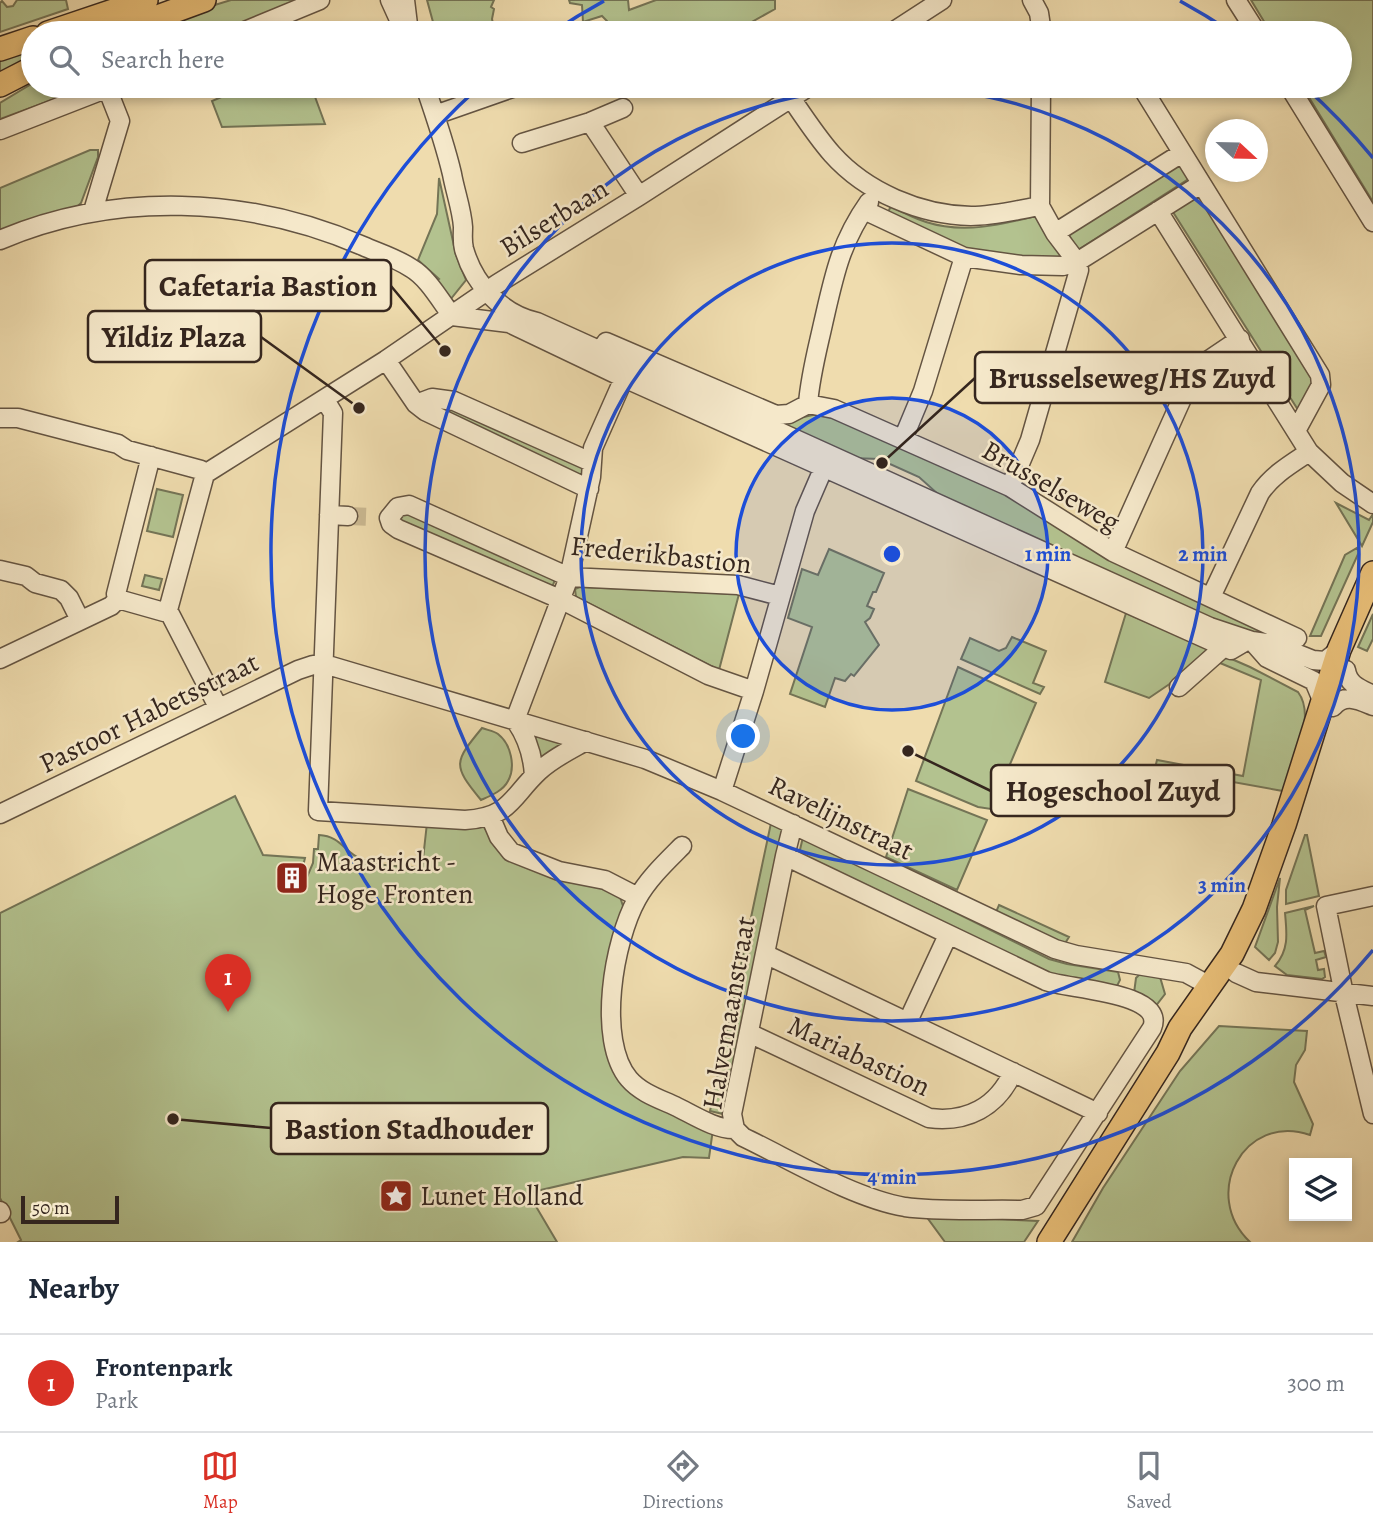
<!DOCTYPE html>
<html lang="en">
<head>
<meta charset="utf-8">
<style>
  :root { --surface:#fff; --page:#f6f6f7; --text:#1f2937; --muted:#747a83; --line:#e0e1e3; --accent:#d93025 }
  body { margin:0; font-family:Alegreya,serif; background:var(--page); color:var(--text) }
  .controls { position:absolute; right:21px; bottom:21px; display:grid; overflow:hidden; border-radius:0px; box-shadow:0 4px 10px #0003 }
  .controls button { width:63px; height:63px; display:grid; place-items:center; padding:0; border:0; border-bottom:2px solid var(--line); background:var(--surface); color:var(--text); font:35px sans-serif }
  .compass { position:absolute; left:1205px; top:119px; width:63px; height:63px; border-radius:50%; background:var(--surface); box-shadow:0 4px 10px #0003; rotate:112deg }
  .scale { position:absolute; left:21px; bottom:18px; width:98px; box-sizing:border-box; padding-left:7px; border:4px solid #35261e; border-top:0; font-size:19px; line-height:24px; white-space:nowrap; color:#35261e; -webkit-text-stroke:5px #f5e8ca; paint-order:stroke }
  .you { position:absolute; left:744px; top:737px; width:24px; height:24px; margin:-18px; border:5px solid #fff; border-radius:50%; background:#1a73e8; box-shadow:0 0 0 10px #1a73e833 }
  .badge { display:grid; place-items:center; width:46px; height:46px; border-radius:50%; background:var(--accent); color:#fff; font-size:23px; font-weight:700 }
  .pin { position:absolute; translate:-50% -58px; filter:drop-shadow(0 2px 4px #0008) }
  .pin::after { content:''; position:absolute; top:37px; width:24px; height:21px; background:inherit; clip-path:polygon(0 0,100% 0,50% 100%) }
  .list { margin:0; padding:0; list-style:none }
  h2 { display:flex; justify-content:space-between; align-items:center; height:91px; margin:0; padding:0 28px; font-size:30px }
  h2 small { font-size:23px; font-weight:400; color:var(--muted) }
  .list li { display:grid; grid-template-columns:46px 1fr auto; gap:21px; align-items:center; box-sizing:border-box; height:98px; padding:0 28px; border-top:2px solid var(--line) }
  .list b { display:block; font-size:26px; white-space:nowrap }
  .list p { margin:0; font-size:23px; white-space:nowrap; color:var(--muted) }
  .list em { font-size:23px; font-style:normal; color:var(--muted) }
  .icon { flex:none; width:38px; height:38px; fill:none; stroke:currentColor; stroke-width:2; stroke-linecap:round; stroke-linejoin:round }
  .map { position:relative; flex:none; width:1373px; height:1242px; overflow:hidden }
  .search { position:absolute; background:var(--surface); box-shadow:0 4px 10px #0003; left:21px; right:21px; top:21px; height:77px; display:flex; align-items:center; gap:18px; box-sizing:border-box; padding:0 24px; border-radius:38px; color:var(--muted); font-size:26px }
  .sheet { height:189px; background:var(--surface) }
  nav { display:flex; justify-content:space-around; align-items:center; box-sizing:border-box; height:98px; border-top:2px solid var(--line); background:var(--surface); font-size:19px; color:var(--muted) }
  nav a { display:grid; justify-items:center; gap:4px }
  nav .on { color:var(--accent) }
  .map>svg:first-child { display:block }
  .green { fill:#b3c28f; stroke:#747456; stroke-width:2 }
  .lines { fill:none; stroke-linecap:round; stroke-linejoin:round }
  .minor-tunnel { stroke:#cab891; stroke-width:18; stroke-dasharray:18 9; stroke-linecap:butt }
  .minor-casing { stroke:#645442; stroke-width:21 }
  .major-casing { stroke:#35261e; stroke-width:26 }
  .minor { stroke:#f5e8ca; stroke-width:18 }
  .major { stroke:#e8be77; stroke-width:23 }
  .ring { fill:none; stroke:#1d4ed8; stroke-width:3.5 }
  .labels { text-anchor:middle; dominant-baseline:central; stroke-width:5; stroke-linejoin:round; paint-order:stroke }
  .street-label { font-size:28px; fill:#35261e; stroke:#f5e8ca }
  .poi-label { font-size:28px; fill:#35261e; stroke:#f5e8ca; text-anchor:start }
  .centre { fill:#1d4ed8; stroke:#f5e8ca; stroke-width:3.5 }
  .ring-label { font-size:21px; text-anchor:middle; font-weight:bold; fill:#1d4ed8; stroke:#f5e8ca; stroke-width:5; stroke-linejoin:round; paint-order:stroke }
  .leader { fill:none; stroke:#35261e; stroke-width:2.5 }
  .callout-dot { fill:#35261e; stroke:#f5e8ca; stroke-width:2.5 }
  .callout { fill:#f5e8ca; stroke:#35261e; stroke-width:2.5 }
  .callout-label { font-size:30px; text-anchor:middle; font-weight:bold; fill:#35261e }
</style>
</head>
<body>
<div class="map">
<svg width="1373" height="1242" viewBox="0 0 1373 1242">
  <rect width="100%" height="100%" fill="#efdcae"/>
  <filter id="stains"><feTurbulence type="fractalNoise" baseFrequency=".00286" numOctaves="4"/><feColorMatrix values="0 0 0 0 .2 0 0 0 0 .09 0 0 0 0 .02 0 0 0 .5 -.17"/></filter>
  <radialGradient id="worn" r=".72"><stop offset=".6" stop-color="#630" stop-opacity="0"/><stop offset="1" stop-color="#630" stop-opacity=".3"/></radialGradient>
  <path class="green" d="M17 0H66L68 9 0 32V3L2 1 7 7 13 6Z
    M231 0H304L218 33H185L179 16Z
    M427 0H494L491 7 494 9 492 19 494 28 489 33H436Z
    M569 0H628L629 10 656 0H775V9L732 33H610L607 21 602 16 583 22 582 5 570 3Z
    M1251 0H1373V202L1302 86H1340V33H1271Z
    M33 45V57L0 76V57Z
    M33 83V86H57L64 93 63 96 0 119V103Z
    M247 86H311L325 124 222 127 212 101Z
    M450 86H504L455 102Z
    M90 150H98V157L81 203 77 207 0 232V188Z
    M1179 160 1190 178 1078 250 1067 232Z
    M439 178 456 255 466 280 450 300 435 282 439 279 418 260 437 214Z
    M1199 195 1316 383 1300 413 1173 212Z
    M891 206C902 212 914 218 926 222 963 234 1000 225 1036 216L1067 260 983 257 887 214Z
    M437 403 586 466 584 476 580 477 439 413Z
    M822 413 1009 491 1265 630 1266 638 1229 627 939 495 919 477 879 459 851 458 772 421 781 422Z
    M157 489 183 495 173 537 147 531Z
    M1336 503 1369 520 1373 514V522L1362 546Z
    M410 510 556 577 551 590 395 524 394 514Z
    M1357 548 1359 552 1321 636H1310L1345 555Z
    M829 549 884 573 876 592H873L867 606 874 609 870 618 865 622 879 645 854 676 851 674 845 681 835 678 825 707 790 694 812 627 788 618 802 569 818 575Z
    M145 575 162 579 159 590 142 586Z
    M580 587 739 594 719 670 576 597 575 589Z
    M1126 613 1250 667 1298 692C1317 717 1292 765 1283 791L1155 768 1157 760 1243 776 1261 680 1208 658 1149 698 1105 682Z
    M1373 614V639L1367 651 1358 647Z
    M1012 637 1046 651 1033 683 1044 687 1040 694 961 659 970 638 999 651 1006 648Z
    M958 667 1036 703 991 809 978 807 916 781Z
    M482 728C487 730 494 731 498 734 511 744 516 767 508 781 503 791 490 796 481 800 452 765 454 762 482 728Z
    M532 735 565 744 539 760Z
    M908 789 987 820 957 890 886 857Z
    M235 796 263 855 305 858 299 883 304 884 313 863 314 849H318L319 835C341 836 344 852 361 859 379 867 402 866 422 868L427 823 483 826 511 860 559 879 595 887 600 883 619 894 623 906 621 921 619 1078 626 1089 638 1096 713 1129 709 1158 683 1157 528 1193 557 1242H18L21 1240 0 1198V913Z
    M771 823 786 831 727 1115 710 1111Z
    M1305 835H1307L1319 896 1286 904V890Z
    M803 837 1049 959 1067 964 1118 972 1120 980 1116 988 1057 977 799 854Z
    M1280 878 1277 907 1278 942 1275 953 1269 960 1255 947Z
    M999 905 1069 937 1064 945 996 912Z
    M1314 906 1305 910 1315 953 1324 951 1326 957 1316 960 1318 970 1324 969 1325 977 1322 979 1287 975 1275 966C1289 950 1287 934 1285 913Z
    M1140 974 1160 977 1165 994 1155 1007 1134 993 1136 978Z
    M1219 1026 1307 1031 1305 1050 1296 1065 1294 1082 1313 1124 1310 1135C1244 1112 1200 1195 1250 1242H1072L1103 1188 1180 1071Z
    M926 1216 1038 1221 1024 1242H945Z"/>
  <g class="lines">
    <path class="minor-tunnel" d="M348 516 375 517"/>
    <defs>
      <path id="minor" d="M390 0 405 33
        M405 0 409 33
        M1032 0 1039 13 1042 33
        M1236 0 1257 33
        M240 33 320 0
        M891 33 942 0
        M425 86C435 115 445 144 452 174 455 191 462 210 463 227 463 235 462 241 464 249 474 284 501 314 537 322L1210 627 1252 641 1273 644 1313 660 1325 661 1339 650
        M1141 86 1320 375 1321 385 1296 431
        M1289 86 1373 222
        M791 98C804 117 817 137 832 154 866 192 920 215 971 216 994 216 1017 210 1040 206
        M435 115 518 86
        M590 122 639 196
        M0 130 113 86
        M522 143 590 122 623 108
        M864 210 964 257 1021 265 1063 266 1077 262 1201 184
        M93 211 120 121 107 88
        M1158 211 1309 452 1342 483 1373 504
        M1055 233 1182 153
        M0 240C115 191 248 196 363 246 379 253 396 258 411 268 428 278 440 300 452 316
        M452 316 509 323 624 378 1231 650 1248 640
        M606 342 776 415 789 414 808 404 834 409 1010 487 1113 552 1297 638
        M386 360 416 404 425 411 589 489
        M325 400 333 413 318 811 465 820C511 817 511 797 539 771 553 758 570 750 586 741
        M416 404 432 398 454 401 591 462
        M808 404C810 377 817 351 823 324 834 276 840 243 869 202
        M0 418H18L118 444 127 450 201 470 205 474
        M903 439 923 391 964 257
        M205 474 386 360 497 284 639 196 810 86
        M1010 487 1030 440 1079 270 1077 262 1055 233 1040 206 1041 86
        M329 515 348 516
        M389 518 398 507 409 505 569 577 738 585 780 596
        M389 518 391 524 398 529 562 600 708 675 754 691
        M1113 552 1193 374 1200 366 1240 339
        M0 570 26 576 35 583 61 590 69 598 80 620
        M1211 597 1260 493C1272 475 1291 464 1309 452
        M118 599 116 594 151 456
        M118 599 164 612 168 610
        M168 610 205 474
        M168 610 218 707
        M1252 641 1267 658 1314 681 1322 700
        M0 659 111 606 118 599
        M1346 670C1348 685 1361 689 1373 695
        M1179 687 1224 647
        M1333 707C1345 693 1358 700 1373 706
        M534 776C533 755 527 737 515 720L569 577 591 477 593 448 624 378
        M722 791 754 691 805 511 824 467
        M0 814 298 670 313 665 331 666 645 759 722 791 1055 949 1076 955 1186 973 1210 986
        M490 816 499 837 511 852 559 871 605 880 638 897
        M682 846C666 862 648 879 637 899 614 940 596 1040 629 1079 641 1093 660 1099 675 1106 692 1114 716 1130 735 1129
        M785 856 1046 981C1067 989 1167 992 1152 1028L1036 1206 1022 1210C986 1209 940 1212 905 1207 853 1198 791 1160 743 1137L735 1129 732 1114 785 856 793 824
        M1373 896 1326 906 1344 994 1373 1114
        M765 954 1098 1113
        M1236 973 1256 982 1373 996
        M908 1021 948 935
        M749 1033 929 1118C967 1123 997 1107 1013 1072
        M0 1211 1 1213"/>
      <path id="major" d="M48 33 146 0
        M114 33 204 0
        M0 49 33 38
        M0 85 33 68
        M1049 1242 1168 1053 1180 1028 1232 954 1254 909 1284 825 1339 650 1373 573"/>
    </defs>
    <use href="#minor" class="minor-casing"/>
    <use href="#major" class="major-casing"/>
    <use href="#minor" class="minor"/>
    <use href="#major" class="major"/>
  </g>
  <circle cx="892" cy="554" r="156" fill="#1d4ed8" fill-opacity=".12"/>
  <g class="ring">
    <circle cx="892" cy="554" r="156"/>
    <circle cx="892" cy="554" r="311"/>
    <circle cx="892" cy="554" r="467"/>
    <path d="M1373 950A623 623 0 1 1 479 87M553 32A623 623 0 0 1 604 1M1180 1A623 623 0 0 1 1231 32M1305 87A623 623 0 0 1 1373 158"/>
  </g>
  <defs>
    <symbol id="building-square" viewBox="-11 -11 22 22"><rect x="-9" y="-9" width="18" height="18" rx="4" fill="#8f2418" stroke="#f5e8ca"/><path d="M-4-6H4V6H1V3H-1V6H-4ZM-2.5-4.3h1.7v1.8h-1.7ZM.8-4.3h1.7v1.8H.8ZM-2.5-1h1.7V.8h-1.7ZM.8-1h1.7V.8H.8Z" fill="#fff"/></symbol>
    <symbol id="sight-square" viewBox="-11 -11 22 22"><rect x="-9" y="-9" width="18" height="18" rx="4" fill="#8f2418" stroke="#f5e8ca"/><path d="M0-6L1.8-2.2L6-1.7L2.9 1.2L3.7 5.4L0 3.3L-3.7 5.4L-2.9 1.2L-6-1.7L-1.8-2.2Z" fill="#fff"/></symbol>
  </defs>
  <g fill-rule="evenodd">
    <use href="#building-square" x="273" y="859" width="38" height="38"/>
    <use href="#sight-square" x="377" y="1177" width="38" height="38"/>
  </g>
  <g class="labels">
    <g class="street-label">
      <text transform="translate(554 218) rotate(-32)">Bilserbaan</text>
      <text transform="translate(1051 486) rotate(30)">Brusselseweg</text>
      <text transform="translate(661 555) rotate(6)">Frederikbastion</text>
      <text transform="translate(149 713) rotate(-26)">Pastoor Habetsstraat</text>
      <text transform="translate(841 818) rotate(26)">Ravelijnstraat</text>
      <text transform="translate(729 1013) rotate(-80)">Halvemaanstraat</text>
      <text transform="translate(859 1056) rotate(25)">Mariabastion</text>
    </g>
    <g class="poi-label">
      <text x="316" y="862">Maastricht -<tspan x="316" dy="32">Hoge Fronten</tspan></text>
      <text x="420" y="1196">Lunet Holland</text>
    </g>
  </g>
  <circle cx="892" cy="554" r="10" class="centre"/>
  <g class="ring-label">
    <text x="1048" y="561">1 min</text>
    <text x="1203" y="561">2 min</text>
    <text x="1222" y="892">3 min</text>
    <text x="892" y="1184">4 min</text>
  </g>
  <path class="leader" d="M445 351L391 286M359 408L261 337M882 463L975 378M908 751L991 791M173 1119L271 1128"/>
  <g class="callout-dot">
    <circle cx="445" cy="351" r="7"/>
    <circle cx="359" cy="408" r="7"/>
    <circle cx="882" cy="463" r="7"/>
    <circle cx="908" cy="751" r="7"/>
    <circle cx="173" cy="1119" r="7"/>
  </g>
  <g class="callout">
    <rect x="145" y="260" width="246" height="51" rx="7"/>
    <rect x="88" y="311" width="173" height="51" rx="7"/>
    <rect x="975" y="352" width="315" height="51" rx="7"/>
    <rect x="991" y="765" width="243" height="51" rx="7"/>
    <rect x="271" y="1103" width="277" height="51" rx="7"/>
  </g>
  <g class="callout-label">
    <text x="268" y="296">Cafetaria Bastion</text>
    <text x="174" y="347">Yildiz Plaza</text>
    <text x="1132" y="388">Brusselseweg/HS Zuyd</text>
    <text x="1113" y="801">Hogeschool Zuyd</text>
    <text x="409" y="1139">Bastion Stadhouder</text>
  </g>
  <rect width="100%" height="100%" filter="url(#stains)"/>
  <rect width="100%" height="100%" fill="url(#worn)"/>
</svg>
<div class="controls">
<button><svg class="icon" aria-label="layers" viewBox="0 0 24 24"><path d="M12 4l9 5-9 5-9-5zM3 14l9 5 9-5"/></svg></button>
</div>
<svg class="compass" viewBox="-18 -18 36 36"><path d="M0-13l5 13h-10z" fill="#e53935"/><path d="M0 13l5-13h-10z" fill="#747a83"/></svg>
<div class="scale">50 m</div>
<div class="you"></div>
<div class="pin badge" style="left:228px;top:1012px">1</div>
<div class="search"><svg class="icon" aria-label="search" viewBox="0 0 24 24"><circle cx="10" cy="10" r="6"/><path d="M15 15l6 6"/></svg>Search here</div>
</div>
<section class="sheet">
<h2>Nearby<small></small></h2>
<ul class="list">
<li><span class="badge">1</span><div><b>Frontenpark</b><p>Park</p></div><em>300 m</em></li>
</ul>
</section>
<nav>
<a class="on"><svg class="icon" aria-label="map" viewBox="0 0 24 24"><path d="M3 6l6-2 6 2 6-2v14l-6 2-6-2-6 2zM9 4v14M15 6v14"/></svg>Map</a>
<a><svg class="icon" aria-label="directions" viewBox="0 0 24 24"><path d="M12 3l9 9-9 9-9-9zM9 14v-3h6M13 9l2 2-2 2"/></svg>Directions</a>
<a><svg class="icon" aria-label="saved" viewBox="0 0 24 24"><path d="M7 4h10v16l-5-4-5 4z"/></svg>Saved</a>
</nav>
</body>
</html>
